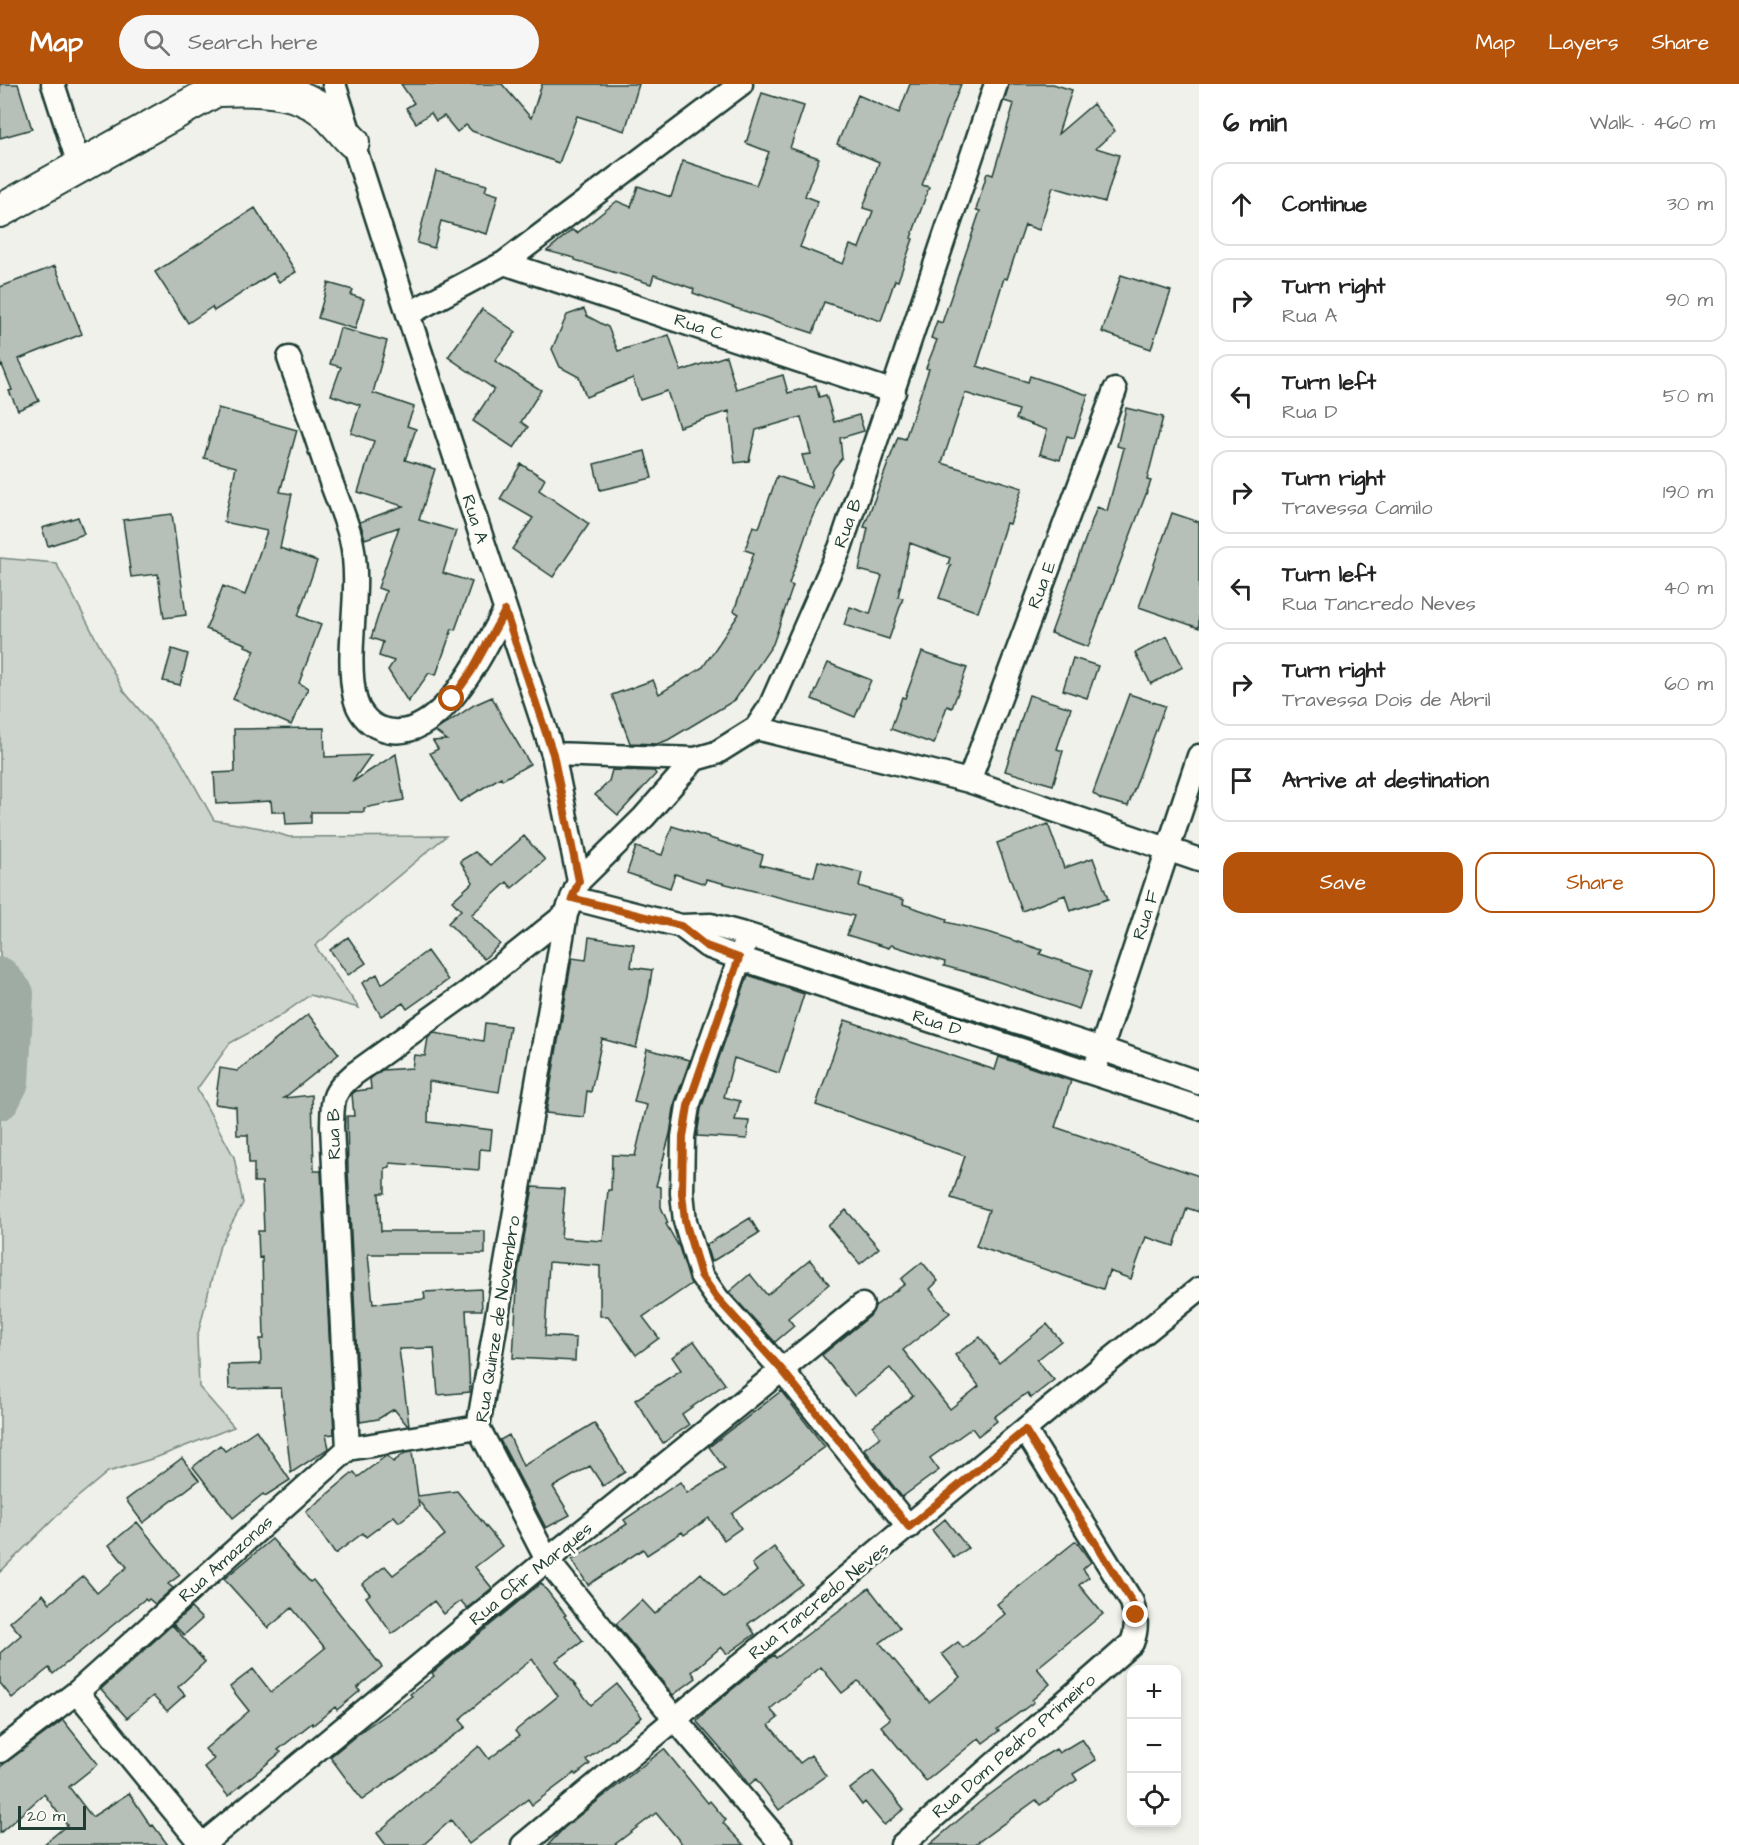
<!DOCTYPE html>
<html lang="en">
<head>
<meta charset="utf-8">
<style>
  :root { --surface:#fff; --page:#f6f6f6; --text:#222; --muted:#767676; --line:#e0e0e0; --accent:#b45309 }
  body { margin:0; font-family:"Architects Daughter",sans-serif; background:var(--page); color:var(--text) }
  .controls { position:absolute; right:18px; bottom:18px; display:grid; overflow:hidden; border-radius:12px; box-shadow:0 3px 9px #0003 }
  .controls button { width:54px; height:54px; display:grid; place-items:center; padding:0; border:0; border-bottom:2px solid var(--line); background:var(--surface); color:var(--text); font:30px sans-serif }
  .scale { position:absolute; left:18px; bottom:15px; width:68px; box-sizing:border-box; padding-left:6px; border:3px solid #1f3d34; border-top:0; font-size:16px; line-height:21px; white-space:nowrap; color:#1f3d34; -webkit-text-stroke:4px #fdfcf7; paint-order:stroke }
  .stop { position:absolute; width:18px; height:18px; margin:-14px; border:4px solid #b45309; border-radius:50%; background:#fff }
  .stop.end { background:#b45309; border-color:#fff; box-shadow:0 2px 6px #0008 }
  .list { margin:0; padding:0; list-style:none }
  h2 { display:flex; justify-content:space-between; align-items:center; height:78px; margin:0; padding:0 24px; font-size:26px }
  h2 small { font-size:20px; font-weight:400; color:var(--muted) }
  .list li { display:grid; grid-template-columns:39px 1fr auto; gap:18px; align-items:center; box-sizing:border-box; height:84px; margin:0 12px 12px; padding:0 12px; border:2px solid var(--line); border-radius:18px }
  .list b { display:block; font-size:22px; white-space:nowrap }
  .list p { margin:0; font-size:20px; white-space:nowrap; color:var(--muted) }
  .list em { font-size:20px; font-style:normal; color:var(--muted) }
  .actions { display:flex; gap:12px; padding:18px 24px }
  .actions a { flex:1; padding:14px 0; border:2px solid var(--accent); border-radius:18px; text-align:center; font-size:21px; color:var(--accent) }
  .actions .main { background:var(--accent); color:#fff }
  .icon { flex:none; width:33px; height:33px; fill:none; stroke:currentColor; stroke-width:2; stroke-linecap:round; stroke-linejoin:round }
  .map { position:relative; flex:none; width:1199px; height:1761px; overflow:hidden }
  header { display:flex; align-items:center; gap:36px; box-sizing:border-box; height:84px; padding:0 30px; background:var(--accent); color:#fff }
  header strong { font-size:28px }
  nav { display:flex; gap:33px; margin-inline-start:auto; font-size:21px }
  .search { width:420px; height:54px; background:var(--page); display:flex; align-items:center; gap:15px; box-sizing:border-box; padding:0 21px; border-radius:33px; color:var(--muted); font-size:22px }
  main { display:flex }
  aside { flex:1; background:var(--surface) }
  .map>svg:first-child { display:block }
  .green { fill:#cdd3cd; stroke:#768880; stroke-width:1.5 }
  .lines { fill:none; stroke-linecap:round; stroke-linejoin:round }
  .river { stroke:#9faca4; stroke-width:40 }
  .building { fill:#b6bfb8; stroke:#1f3d34; stroke-width:1.5 }
  .street-casing { stroke:#1f3d34; stroke-width:27 }
  .secondary-casing { stroke:#1f3d34; stroke-width:36 }
  .street { stroke:#fdfcf7; stroke-width:22 }
  .secondary { stroke:#fdfcf7; stroke-width:32 }
  .route { stroke:#b45309; stroke-width:8 }
  .labels { text-anchor:middle; dominant-baseline:central; stroke-width:6; stroke-linejoin:round; paint-order:stroke }
  .street-label { font-size:18px; fill:#1f3d34; stroke:#fdfcf7 }
</style>
</head>
<body>
<header>
<strong>Map</strong>
<div class="search"><svg class="icon" aria-label="search" viewBox="0 0 24 24"><circle cx="10" cy="10" r="6"/><path d="M15 15l6 6"/></svg>Search here</div>
<nav><a>Map</a><a>Layers</a><a>Share</a></nav>
</header>
<main>
<div class="map">
<svg width="1199" height="1761" viewBox="0 0 1199 1761">
  <rect width="100%" height="100%" fill="#f0f1eb"/>
  <filter id="ink" filterUnits="userSpaceOnUse"><feTurbulence type="fractalNoise" baseFrequency=".0167" numOctaves="2"/><feDisplacementMap in="SourceGraphic" scale="12" xChannelSelector="R" yChannelSelector="G"/><feConvolveMatrix kernelMatrix="1 2 1 2 8 2 1 2 1" color-interpolation-filters="sRGB"/></filter>
  <g filter="url(#ink)">
    <path class="green" d="M0 474 56 479 123 606 178 672 214 736 261 744 289 753 446 752 315 862 359 924 310 911 277 934 230 959 197 1005 234 1073 243 1119 220 1161 197 1254 199 1303 234 1343 155 1374 108 1388 67 1422 0 1488Z"/>
    <g class="lines">
      <path class="river" d="M0 893 14 910 9 998 0 1016"/>
    </g>
    <path class="building" d="M0 0H18L32 45 0 54Z
      M401 0H502L531 34 542 0H639L625 47 577 32 559 79 472 47 466 41 457 48 444 32 436 37 431 29 416 39 406 24 414 19Z
      M910 0H961L922 101 929 103 911 154 913 155 898 197 895 196 881 237 824 218 813 249 735 224 693 209 694 205 654 191 651 200 575 176V174L547 167 572 146 577 149 617 117 631 123 638 102 671 113 683 77 756 101 769 68 746 59 762 9 804 22 790 64 819 74 805 112 818 117 800 163 843 180 850 161 859 164 873 127 863 124 879 78 837 60 858 11 899 29Z
      M1009 0H1053L1072 6 1058 50 1093 20 1115 47 1096 64 1119 71 1105 118 1053 103 1039 146 1025 141 1007 195 1004 194 977 282 1028 298 1030 292 1088 311 1074 354 1067 352 1060 376 1040 370 1047 346 1016 335 1019 326 965 309 942 379 1022 404 1010 440 1006 439 988 497H989L978 528 939 514 951 481 948 480 950 474 910 459 898 513 903 514 889 555 844 541 850 523 870 530 882 492 859 486 868 444 864 443 898 353 905 355 929 285 926 284 937 256 931 254 937 237 942 239 980 127 976 126 987 89 993 91 1014 20 1004 17Z
      M436 87 487 101 485 107 498 111 487 150 441 137 434 164 417 159Z
      M255 124 296 188 279 198 273 189 214 227 212 223 188 239 155 188Z
      M55 182 82 250 19 275 39 317 18 326 9 307 12 306 2 281 0 282V203Z
      M1121 191 1171 207 1151 265 1102 248Z
      M328 199 353 206 351 211 364 215 355 245 318 234Z
      M482 225 516 248 495 277 541 306 521 338 528 343 514 364 473 337 494 305 448 273Z
      M584 225 587 232 608 243 618 267 669 251 681 287 726 272 736 305 783 291 788 309 816 301 819 313 826 311 834 338 859 331 864 347 840 354 842 374 834 384 811 436 789 500 793 502 773 560 735 616 668 656 657 660 630 659 612 611 653 596 659 610 703 583 739 530 734 527 754 469 745 466 753 442 759 444 777 392 812 404 802 371 811 370 801 333 756 346 749 377 735 379 729 327 679 343 667 307 640 316 633 294 586 313 579 293 560 283 552 265 567 231Z
      M340 244 387 257 373 309 414 323 407 342 416 345 405 376 435 385 419 436 456 447 443 489 472 498 455 546 452 545 436 591 429 589 408 618 388 586 394 577 379 572 383 558 371 554 386 507 378 504 399 443 365 455 360 438 403 422 358 408 374 357 351 349 360 321 331 311 341 283 330 280Z
      M218 324 297 346 280 408 292 410 280 464 317 477 298 532 321 541 299 599 308 604 291 641 233 615 255 566 245 562 246 560 206 545 223 502 245 511 267 447 224 438 236 383 204 374Z
      M1126 324 1163 333 1147 396 1151 397 1088 563 1051 549 1097 423 1107 427 1124 364 1117 362Z
      M645 367 652 394 600 406 594 380Z
      M521 380 545 395 539 406 589 440 553 493 512 465 533 434 500 415Z
      M1172 429 1199 438V544L1139 523Z
      M172 430 186 531 164 534 158 490 131 493 123 436Z
      M78 433 84 450 48 462 42 444Z
      M1167 552 1183 583 1151 600 1135 569Z
      M172 565 188 570 180 601 163 597Z
      M922 568 967 584 952 624 947 622 934 660 891 645 902 613 905 614Z
      M1073 574 1098 582 1087 614 1063 606Z
      M828 579 871 596 855 633 812 615Z
      M1129 610 1165 622 1128 722 1101 715 1093 709Z
      M1029 611 1071 624 1057 665 1063 667 1053 701 1005 687Z
      M492 613 502 633 530 680 502 696 501 693 460 718 430 669 438 665 433 657 447 656 435 647 474 621Z
      M324 644 325 673 371 671 352 698 396 670 404 716 364 724V728H311V739L286 740 285 728H272L271 717 216 720 214 689 235 688 234 645Z
      M612 686 654 687 656 690 618 731 595 711 609 697Z
      M1048 740 1064 784 1093 774 1108 815 1070 827 1065 811 1022 827 997 759Z
      M672 742 763 771 760 781 814 793 818 777 862 789 859 802 904 816 903 820 947 835 946 838 991 849 1042 866 1040 870 1092 887 1079 925 981 892 944 882 945 878 891 861 889 864 847 851 854 832 706 795 705 800 675 790 670 804 627 789 636 763 662 771Z
      M524 752 545 776 512 804 507 798 471 831 500 860 484 875 448 839 461 826 452 817 473 798 460 777 475 768 491 781Z
      M348 853 366 879 348 891 330 866Z
      M589 853 634 860 631 883 652 886 648 913 636 964 602 955 591 1008 587 1007 584 1033 546 1029 572 874 586 876Z
      M427 867 448 896 407 925 403 919 381 932 362 899 377 890 382 900Z
      M748 891 804 910 779 989 734 974 724 1013 740 1017 735 1036 749 1037 747 1055 697 1052 701 1025Z
      M308 930 339 970 284 1014 312 1011 314 1087H321L334 1350 326 1351 329 1364 291 1389 281 1304 229 1305 228 1281 261 1280 260 1255H264L262 1173 259 1174 258 1147H264L262 1098H254V1079H249L248 1051H237L236 1023 215 1020 220 984 237 987Z
      M845 936 995 986 999 973 1071 997 1055 1043 1199 1092V1128L1187 1124 1174 1162 1146 1153 1131 1195 1109 1187 1103 1205 976 1162 989 1126 951 1114 965 1072 816 1021Z
      M485 939 510 942 499 1008 429 997 428 1038 492 1046 490 1066 480 1065 479 1086 390 1079V1083L385 1084V1109H379L381 1147H485V1170H368L373 1220 425 1215 424 1208 481 1205 482 1226H466L470 1308 438 1311 434 1264 399 1265 409 1341H407L394 1325 378 1335 360 1338 348 1086 347 1032H354L352 1010 356 1007 371 1005 370 995 382 986 412 984 414 971 425 972 428 954 434 949 483 957Z
      M647 965 690 976 675 1018 670 1050 656 1102 661 1103V1123L668 1139 666 1140 679 1163 691 1200 643 1233 659 1254 636 1271 608 1232H600V1182L549 1178 545 1252 576 1254 575 1277 513 1274 518 1187 533 1103 565 1105 561 1154 603 1157 608 1106H611L612 1071 635 1072 647 1021 634 1018Z
      M846 1126 879 1164 860 1180 828 1142Z
      M750 1134 759 1149 711 1178 706 1161Z
      M810 1176 829 1200 788 1234 794 1242 775 1258 729 1208 750 1190 767 1211Z
      M922 1178 938 1197 930 1205 950 1229 903 1266 950 1325 979 1302 955 1271 980 1253 999 1279 1047 1240 1061 1257 1037 1276 1054 1296 1031 1314 1027 1309 994 1333 997 1337 978 1352 972 1344 930 1374 939 1386 902 1413 864 1365 880 1353 873 1342 913 1312 890 1284 854 1312 822 1271 870 1232 875 1222 905 1200 901 1195Z
      M694 1257 725 1300 682 1330 689 1341 663 1359 635 1316 681 1286 672 1273Z
      M781 1307 825 1363 732 1430 741 1444 724 1456 709 1434 684 1451 682 1448 647 1471 643 1465 588 1501 572 1476 627 1440 624 1436 680 1398 687 1409 725 1385 709 1363Z
      M594 1339 625 1388 603 1402 590 1382 553 1403 570 1431 546 1444 500 1356 509 1351 523 1382Z
      M256 1346 290 1396 265 1412 263 1410 233 1434 193 1383 220 1361 225 1367Z
      M412 1368 418 1412 457 1407 502 1462 475 1483 492 1504 467 1524 461 1517 444 1530 434 1517 392 1550 366 1513 370 1510 362 1500 385 1482 393 1491 445 1451 418 1416 419 1423 399 1438 394 1432 366 1453 363 1449 335 1470 306 1428 354 1388 358 1393 386 1372H388L393 1378 405 1369Z
      M182 1374 199 1396 143 1439 126 1416Z
      M945 1435 968 1464 954 1474 932 1446Z
      M137 1438 180 1491 168 1500 173 1504 155 1520 149 1515 147 1517 145 1515 53 1590 49 1584 12 1614 0 1599V1569L21 1551 10 1538 43 1510 50 1519 83 1492 97 1509 127 1483 109 1461Z
      M272 1455 310 1498 313 1496 382 1583 357 1604 360 1607 337 1626 335 1623 313 1641 312 1639 278 1666 281 1668 228 1712 204 1683 214 1675 205 1665 249 1627 230 1603 253 1585 271 1608 325 1564 292 1524 268 1544 224 1495Z
      M1076 1457 1091 1478 1083 1485 1089 1493 1079 1501 1103 1530 1037 1584 1050 1600 1032 1616 1034 1618 997 1645 999 1647 983 1659 979 1654 926 1697 881 1642 890 1635 858 1597 842 1609 821 1583 770 1625 778 1634 769 1641 800 1679 811 1671 826 1692 779 1726 756 1695 749 1701 731 1677 698 1639 697 1636 707 1626 774 1571 776 1574 869 1504 900 1544 880 1559 929 1618 960 1593 942 1570 958 1558 963 1564 1005 1530 997 1520Z
      M774 1463 802 1500 748 1540 755 1550 727 1570 721 1563 692 1588 696 1594 673 1611 616 1540 642 1516 655 1530 701 1489 724 1514 757 1487 752 1480Z
      M541 1499 566 1531 564 1532 583 1557 556 1577 591 1621 617 1600 642 1633 586 1676 590 1680 576 1691 575 1689 532 1721 528 1715 469 1760 451 1736 423 1761H386L377 1749 479 1662 489 1675 519 1652 515 1647 558 1612 532 1575 463 1632 460 1636 466 1643 362 1716 330 1673 363 1646 412 1612 410 1610 434 1592 432 1589Z
      M191 1524 202 1535 184 1551 173 1540Z
      M172 1541 205 1578 178 1603 185 1611 167 1627 153 1612 127 1634 101 1605Z
      M63 1636 98 1680 69 1703 92 1733 129 1709 151 1742 153 1741 168 1761H43L67 1741 44 1710 0 1749V1683Z
      M1082 1655 1096 1676 1073 1690 1077 1696 1040 1721 1036 1716 974 1761H929L980 1718 1034 1678 1056 1665 1059 1669Z
      M664 1665 708 1719 710 1717 726 1736 723 1739 744 1761H683L656 1729 614 1761H548L564 1744 590 1723Z
      M873 1687 904 1725 884 1741 865 1718 862 1721 850 1705Z"/>
    <g class="lines">
      <defs>
        <path id="street" d="M53 0 80 84
          M334 0 408 230 553 670 579 797 566 830 468 908 354 990C331 1010 333 1013 332 1042L348 1365
          M504 179 894 308
          M408 230 504 179 741 0
          M289 274C303 314 317 355 330 395 337 415 346 435 351 455 363 507 344 563 355 614 358 627 367 639 380 644 438 667 484 565 505 527
          M756 644 969 697 1199 776
          M553 670 695 675
          M969 697 1115 306
          M579 797 644 733 695 675 716 669 756 644 770 623 840 464 996 0
          M572 814 681 842 711 841 748 851 1102 965 1199 999
          M566 830 478 1343 547 1476 675 1635 782 1761
          M681 842 707 862 739 874 1199 1024
          M748 851 688 1022 683 1053 682 1109 685 1137 701 1191 717 1214 782 1286 909 1443
          M1097 978 1199 672
          M77 1608 202 1761
          M0 1667 77 1608 348 1365 478 1343
          M202 1761 547 1476 862 1221
          M523 1761 1053 1322 1199 1205
          M902 1761 1132 1559C1138 1544 1136 1534 1132 1518L1025 1346"/>
        <path id="secondary" d="M216 6C252 5 294 3 324 27 334 36 343 48 353 58
          M0 127 227 0"/>
      </defs>
      <use href="#street" class="street-casing"/>
      <use href="#secondary" class="secondary-casing"/>
      <use href="#street" class="street"/>
      <use href="#secondary" class="secondary"/>
    </g>
  </g>
  <g class="lines" filter="url(#ink)">
    <path class="route" d="M452 615 471 588 505 527 553 670 579 797 572 814 681 842 706 862 739 874 688 1022 683 1053 682 1109 685 1137 701 1191 717 1214 782 1286 909 1443 1025 1346 1132 1518 1136 1531"/>
  </g>
  <g class="labels">
    <g class="street-label">
      <text transform="translate(699 243) rotate(18)">Rua C</text>
      <text transform="translate(475 435) rotate(72)">Rua A</text>
      <text transform="translate(848 439) rotate(-70)">Rua B</text>
      <text transform="translate(1042 501) rotate(-69)">Rua E</text>
      <text transform="translate(1146 831) rotate(-72)">Rua F</text>
      <text transform="translate(937 939) rotate(18)">Rua D</text>
      <text transform="translate(334 1050) rotate(-91)">Rua B</text>
      <text transform="translate(498 1235) rotate(-81)">Rua Quinze de Novembro</text>
      <text transform="translate(226 1475) rotate(-42)">Rua Amazonas</text>
      <text transform="translate(531 1490) rotate(-39)">Rua Ofir Marques</text>
      <text transform="translate(819 1517) rotate(-39)">Rua Tancredo Neves</text>
      <text transform="translate(1014 1662) rotate(-41)">Rua Dom Pedro Primeiro</text>
    </g>
  </g>
</svg>
<div class="controls">
<button>+</button>
<button>−</button>
<button><svg class="icon" aria-label="locate" viewBox="0 0 24 24"><circle cx="12" cy="12" r="6"/><path d="M12 2v4M12 18v4M2 12h4M18 12h4"/></svg></button>
</div>
<div class="scale">20 m</div>
<div class="stop" style="left:452px;top:615px"></div>
<div class="stop end" style="left:1136px;top:1531px"></div>
</div>
<aside>
<h2>6 min<small>Walk · 460 m</small></h2>
<ul class="list">
<li><svg class="icon" aria-label="ahead" viewBox="0 0 24 24"><path d="M12 20V5M6 11l6-6 6 6"/></svg><div><b>Continue</b></div><em>30 m</em></li>
<li><svg class="icon" aria-label="right" viewBox="0 0 24 24"><path d="M7 20v-9h11M14 6l5 5-5 5"/></svg><div><b>Turn right</b><p>Rua A</p></div><em>90 m</em></li>
<li><svg class="icon" aria-label="left" viewBox="0 0 24 24"><path d="M17 20v-9H6M10 6l-5 5 5 5"/></svg><div><b>Turn left</b><p>Rua D</p></div><em>50 m</em></li>
<li><svg class="icon" aria-label="right" viewBox="0 0 24 24"><path d="M7 20v-9h11M14 6l5 5-5 5"/></svg><div><b>Turn right</b><p>Travessa Camilo</p></div><em>190 m</em></li>
<li><svg class="icon" aria-label="left" viewBox="0 0 24 24"><path d="M17 20v-9H6M10 6l-5 5 5 5"/></svg><div><b>Turn left</b><p>Rua Tancredo Neves</p></div><em>40 m</em></li>
<li><svg class="icon" aria-label="right" viewBox="0 0 24 24"><path d="M7 20v-9h11M14 6l5 5-5 5"/></svg><div><b>Turn right</b><p>Travessa Dois de Abril</p></div><em>60 m</em></li>
<li><svg class="icon" aria-label="arrive" viewBox="0 0 24 24"><path d="M6 21V4h12l-3 4 3 4H6"/></svg><div><b>Arrive at destination</b></div></li>
</ul>
<div class="actions"><a class="main">Save</a><a>Share</a></div>
</aside>
</main>
</body>
</html>
